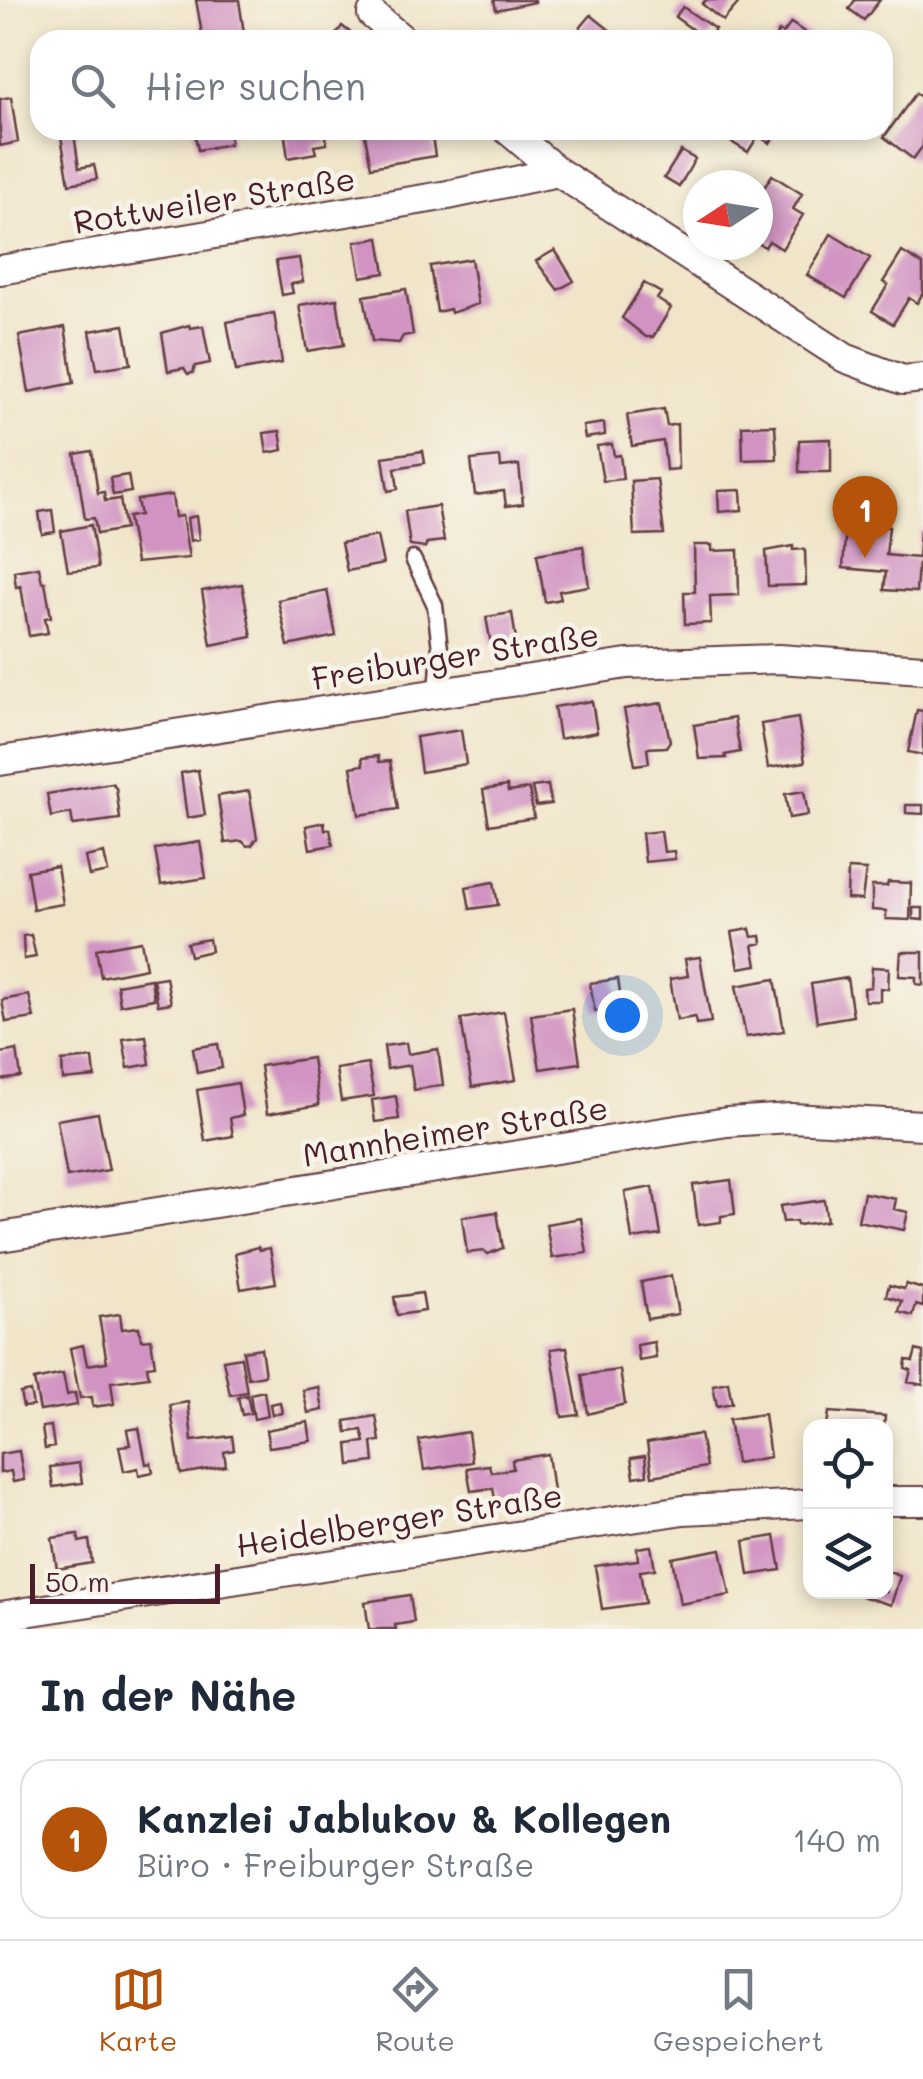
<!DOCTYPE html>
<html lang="de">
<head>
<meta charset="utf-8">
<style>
  :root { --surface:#fff; --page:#f2f2f3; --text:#1f2937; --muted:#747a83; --line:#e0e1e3; --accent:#b45309 }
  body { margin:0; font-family:Mali,sans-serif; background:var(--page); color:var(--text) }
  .controls { position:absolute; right:30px; bottom:30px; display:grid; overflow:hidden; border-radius:20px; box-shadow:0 5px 15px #0003 }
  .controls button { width:90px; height:90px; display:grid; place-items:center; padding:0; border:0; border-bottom:2px solid var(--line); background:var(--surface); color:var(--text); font:50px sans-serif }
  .compass { position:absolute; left:683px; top:170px; width:90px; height:90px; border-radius:50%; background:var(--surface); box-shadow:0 5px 15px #0003; rotate:258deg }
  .scale { position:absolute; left:30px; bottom:25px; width:190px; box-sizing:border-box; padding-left:10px; border:5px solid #4a1f2b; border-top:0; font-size:28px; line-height:35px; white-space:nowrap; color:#4a1f2b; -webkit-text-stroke:8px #f7f3e8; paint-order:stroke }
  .you { position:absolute; left:622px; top:1015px; width:35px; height:35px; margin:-25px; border:8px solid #fff; border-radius:50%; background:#1a73e8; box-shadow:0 0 0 15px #1a73e833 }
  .badge { display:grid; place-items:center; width:65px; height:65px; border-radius:50%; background:var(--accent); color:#fff; font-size:32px; font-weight:700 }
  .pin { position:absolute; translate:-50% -82px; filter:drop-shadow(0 2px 5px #0008) }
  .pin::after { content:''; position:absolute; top:52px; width:35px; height:30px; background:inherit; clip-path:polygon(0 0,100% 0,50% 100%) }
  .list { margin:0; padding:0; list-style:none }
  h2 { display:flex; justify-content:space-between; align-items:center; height:130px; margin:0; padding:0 40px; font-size:42px }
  h2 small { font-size:32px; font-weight:400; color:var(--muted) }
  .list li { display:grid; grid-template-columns:65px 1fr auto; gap:30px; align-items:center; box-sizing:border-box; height:160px; margin:0 20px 20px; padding:0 20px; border:2px solid var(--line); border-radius:30px }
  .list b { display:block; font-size:38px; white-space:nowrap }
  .list p { margin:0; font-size:32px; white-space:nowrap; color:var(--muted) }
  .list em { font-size:32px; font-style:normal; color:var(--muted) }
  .icon { flex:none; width:55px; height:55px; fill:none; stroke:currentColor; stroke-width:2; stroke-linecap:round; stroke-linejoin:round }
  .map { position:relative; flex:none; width:923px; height:1629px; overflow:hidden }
  .search { position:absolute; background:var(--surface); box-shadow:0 5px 15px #0003; left:30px; right:30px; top:30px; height:110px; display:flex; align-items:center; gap:25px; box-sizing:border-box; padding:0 35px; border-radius:30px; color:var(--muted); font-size:38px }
  .sheet { height:310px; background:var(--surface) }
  nav { display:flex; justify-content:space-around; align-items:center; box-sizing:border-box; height:140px; border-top:2px solid var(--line); background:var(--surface); font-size:28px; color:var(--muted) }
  nav a { display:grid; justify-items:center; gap:5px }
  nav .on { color:var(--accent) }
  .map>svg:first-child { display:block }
  .building { fill:#d193c2 }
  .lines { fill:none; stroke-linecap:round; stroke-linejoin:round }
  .lane-casing { stroke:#633d43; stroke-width:19 }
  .street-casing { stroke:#633d43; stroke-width:32 }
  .lane { stroke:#fff; stroke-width:14 }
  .street { stroke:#fff; stroke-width:28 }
  .labels { text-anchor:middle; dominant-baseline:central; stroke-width:9; stroke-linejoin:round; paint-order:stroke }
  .street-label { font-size:32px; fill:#4a1f2b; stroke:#f7f3e8 }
</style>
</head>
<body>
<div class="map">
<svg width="923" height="1629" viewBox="0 0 923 1629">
  <rect width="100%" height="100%" fill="#f7f3e8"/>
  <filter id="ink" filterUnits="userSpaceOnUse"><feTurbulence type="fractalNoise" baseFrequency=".01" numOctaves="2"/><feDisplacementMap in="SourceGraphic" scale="20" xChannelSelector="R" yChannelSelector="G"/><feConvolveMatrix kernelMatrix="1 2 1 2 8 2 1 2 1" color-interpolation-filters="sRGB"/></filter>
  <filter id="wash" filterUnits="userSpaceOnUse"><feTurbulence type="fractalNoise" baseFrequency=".0048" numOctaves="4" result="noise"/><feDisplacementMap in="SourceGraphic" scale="40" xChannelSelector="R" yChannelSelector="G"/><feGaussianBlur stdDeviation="2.25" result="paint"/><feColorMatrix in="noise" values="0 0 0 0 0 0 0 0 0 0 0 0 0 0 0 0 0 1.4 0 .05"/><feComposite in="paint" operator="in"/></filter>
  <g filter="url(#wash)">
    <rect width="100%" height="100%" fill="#f0e5c9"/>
    <g id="blocks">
      <path class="building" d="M196 0H239L244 33 248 32 249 40H222L221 36 203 39Z
        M494 0H535V2L496 10Z
        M706 0H741L723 21 702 4Z
        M855 0H880L864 20 849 9Z
        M683 7 715 29 707 40 675 17Z
        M591 15 622 40H570Z
        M791 23 816 40H773L779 31 783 34Z
        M342 26 360 40H340L335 36Z
        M916 93 923 99V146L913 159 884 137Z
        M11 97 18 142 0 146V99Z
        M60 130H88L74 134 79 168 94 165 97 179 69 184Z
        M194 130H230V144L198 150Z
        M284 130H325L327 144 314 146 316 153 288 158Z
        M364 130H431L435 156 371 167Z
        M727 130H778L770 143 758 136 748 152 723 137Z
        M681 151 695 159 679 187 664 178Z
        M772 175 802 194 793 209 803 215 782 249 769 241 765 247 758 243V197Z
        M831 234 870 258 846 298 807 275Z
        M379 238 385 273 361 277 355 242Z
        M555 250 574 281 558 290 536 261Z
        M902 252 923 265V293L917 303 909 298 893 324 872 311 888 285 883 282Z
        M299 258 303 282 291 284 293 293 282 295 276 261Z
        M471 259 478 304 451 313 450 309 437 312 430 266Z
        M644 283 661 293 657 299 671 308 653 337H646L622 318Z
        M406 289 413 334 403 336 399 343 372 341 364 296Z
        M337 299 344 345 307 351 299 305Z
        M274 313 282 363 236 371 227 322Z
        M124 325 131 364 97 369 90 331Z
        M189 325 190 328 203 326 210 363 195 366 193 373 188 374 184 368 168 371 162 333Z
        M65 327 74 383 29 392 19 336Z
        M664 409 667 426 677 424 678 469 666 470 663 441 632 446 627 415Z
        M604 423 605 435 585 438 583 426Z
        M775 425 777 459 743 460 742 426Z
        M280 431 283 450 267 453 264 433Z
        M831 439V472H799V440Z
        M612 444 614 456 620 455 623 479 603 481 597 446Z
        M92 451 98 493 104 492 105 501 120 499 125 529 97 534 94 518 85 519 75 454Z
        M423 451 425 463 395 468 398 489 388 491 383 457Z
        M500 457 501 467 519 465 523 504 506 506 504 491 475 495 471 460Z
        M128 475 131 492 113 495 110 478Z
        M657 479 664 534 634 535 631 481Z
        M741 490 742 510 719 512 718 491Z
        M172 495 175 517 182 516 189 558 136 563 128 517 140 515 137 500Z
        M438 506 444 541 427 543 425 548 410 546 405 511Z
        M52 510 55 532 42 534 39 512Z
        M196 516 199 539 190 541 187 518Z
        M846 523 889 527 886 555 918 558 920 530H923V564H918L916 592 884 590 886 572 843 568Z
        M91 525 98 568 68 571 61 531Z
        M377 536 383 564 347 571 341 543Z
        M694 545H712V551L738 550 739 595 710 596 711 623 685 624 684 592H695Z
        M583 546 589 586 559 591 561 599 545 602 537 554Z
        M793 546V550L805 549 806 585 768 586 766 551Z
        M39 567 42 582H45L51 617 45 618 48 633 29 636 21 586 16 587 14 571Z
        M242 584 252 637 211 645 202 591Z
        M327 590 336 636 288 646 278 600Z
        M512 613 516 640 491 644 486 617Z
        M592 701 597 732 559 739 554 707Z
        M662 703 670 741 666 747 647 748 649 763 635 765 624 709Z
        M917 710 923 711V755L908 752Z
        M734 718 740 752 725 755 726 758 699 759 694 725Z
        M798 718 805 762 768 768 761 724Z
        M461 730 466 764 421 772 416 737Z
        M378 756 379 762 390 761 398 809 359 815 351 767 363 765 362 758Z
        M198 770 205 815 187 818 181 773Z
        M112 783 116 787 120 819 73 825 71 813 51 817 47 794Z
        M548 785 551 804 536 806 532 787Z
        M507 786 508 792 529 789 534 818 489 825 483 790Z
        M249 791 257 838 252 845 247 846 242 841 225 843 218 796Z
        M804 791 808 815 789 818 785 794Z
        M906 805H923V814L906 813Z
        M324 822 325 830 330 829 333 845 310 849 306 826Z
        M661 831 664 852 674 851 675 859 645 862 642 833Z
        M200 842 206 878 161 885 155 849Z
        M104 853 108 872 89 876 85 857Z
        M57 866 63 904 33 909 27 871Z
        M848 869 866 870 862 900 847 899Z
        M494 882 498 905 470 909 466 887Z
        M888 882 911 883 910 920 886 919V911L872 910V886H887Z
        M913 908H923V920L913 919Z
        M750 929 752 937 761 936 762 943 753 945 757 965 739 968 732 932Z
        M31 935 36 957 24 959 23 936Z
        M209 939 211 951 190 956 187 943Z
        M141 941 146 968 101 977 96 949Z
        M901 952H923V985L916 984V977L899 976Z
        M700 957 711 1022 696 1024 695 1017 677 1020 670 979 688 976 685 959Z
        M872 967 889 968 888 989 880 988V1001H865L864 988 871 987Z
        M166 977 171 1003 158 1005 153 979Z
        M847 978 853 1016 817 1022 811 984Z
        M151 979 154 999 120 1005 117 985Z
        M618 979 622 1007 595 1011 590 983Z
        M775 979 784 1031 746 1037 736 986Z
        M29 995 34 1018 6 1022 2 1000Z
        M572 1009 580 1063 540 1069 531 1015Z
        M504 1012 516 1080 472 1087 461 1019Z
        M146 1036 150 1064 128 1068 123 1039Z
        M406 1043 408 1054 438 1049 443 1085 414 1090 410 1065 387 1069 384 1046Z
        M218 1044 222 1068 197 1073 193 1048Z
        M17 1050 21 1077 0 1080V1053Z
        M93 1058 95 1077 63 1080 62 1061Z
        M312 1058 319 1105 267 1114 260 1066Z
        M368 1064 374 1096 341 1101 336 1069Z
        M238 1083 243 1115 230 1118 233 1136 205 1141 197 1090Z
        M396 1096 399 1119 375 1122 372 1100Z
        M98 1113 109 1170 67 1177 57 1120Z
        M731 1180 735 1214 721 1216V1222L698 1225 693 1185Z
        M653 1187 661 1235 632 1239 625 1192Z
        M864 1193 896 1199 894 1209 908 1212 904 1230 858 1221Z
        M824 1200 827 1221 797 1225 796 1221 783 1222 780 1206Z
        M497 1212 503 1248 488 1254 484 1251 467 1253 462 1217Z
        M581 1218 587 1253 552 1258 546 1224Z
        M258 1247 259 1250 270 1248 276 1283 241 1289 235 1253Z
        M671 1276 678 1314 647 1319 641 1282Z
        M906 1284 923 1289V1307L916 1305 913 1316 899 1312 902 1301 886 1296 889 1285 904 1289Z
        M422 1293 425 1311 397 1315 394 1297Z
        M120 1314 122 1329 139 1327 141 1340 151 1339 155 1365 147 1366 149 1377 111 1382 114 1404 93 1407 92 1397 80 1398 70 1348 83 1345 87 1365 107 1362 99 1317Z
        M654 1342 656 1358 639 1361 637 1345Z
        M567 1347 579 1415 562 1417 551 1349Z
        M261 1348 265 1375 248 1378 243 1351Z
        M916 1350 923 1352V1385L908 1382 911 1370 905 1368 906 1360 913 1361Z
        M241 1357 247 1392 230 1395 223 1360Z
        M620 1370 625 1404 588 1414 582 1375Z
        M63 1374 67 1395 75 1393 77 1405 40 1411 34 1380Z
        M728 1382 732 1403 717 1406 713 1385Z
        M319 1387 323 1410 308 1413 303 1390Z
        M30 1391 33 1406 23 1407 20 1393Z
        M264 1391 268 1416 254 1419 250 1394Z
        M247 1395 251 1413 242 1415 238 1397Z
        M188 1402 192 1441 232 1436 234 1450 224 1452 226 1466 181 1474 170 1405Z
        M280 1402 282 1413 272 1415 270 1404Z
        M829 1412 885 1416 884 1426H827Z
        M764 1414 770 1457 736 1463 729 1419Z
        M376 1416 380 1441 372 1442 374 1462 350 1465 348 1444 365 1442 362 1430 347 1432 345 1421Z
        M308 1422 311 1441 269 1447 266 1430Z
        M51 1426 54 1447 45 1449 42 1427Z
        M139 1428 146 1464 151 1463 153 1472 139 1475 138 1468 124 1471 119 1446 130 1445 127 1430Z
        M468 1432 472 1462 424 1470 419 1440Z
        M700 1434 706 1467 652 1476 647 1443Z
        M19 1451 24 1480 13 1482 11 1471 0 1473V1454Z
        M548 1454 553 1491 517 1496 518 1502 496 1505 493 1488 471 1491 467 1468 489 1465 491 1472 513 1469 512 1460Z
        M645 1456 647 1475 634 1477 631 1458Z
        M79 1463 82 1483 53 1487 50 1467Z
        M78 1534 79 1542 89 1540 92 1563 57 1569 52 1538Z
        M775 1536 781 1570 749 1575 744 1541Z
        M651 1546 655 1569 640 1571 645 1603 602 1609 595 1566 638 1560 637 1548Z
        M721 1549 730 1595 680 1604 672 1558Z
        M886 1571 900 1576 891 1605 861 1596 859 1592H886Z
        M410 1595 414 1622 395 1625 396 1629H369L365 1602Z"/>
    </g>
  </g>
  <g filter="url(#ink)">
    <use href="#blocks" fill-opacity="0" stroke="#633d43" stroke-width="2.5"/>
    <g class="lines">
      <defs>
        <path id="lane" d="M413 559 435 605 440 649 437 694"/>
        <path id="street" d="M372 14 403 40
          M508 130 558 172 845 358 903 380 923 378
          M0 270 448 195 558 172
          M0 761 627 664 779 659 923 669
          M0 1237 727 1122 791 1118 923 1125
          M886 1501H923
          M0 1616 683 1510 810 1504"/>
      </defs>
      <use href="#lane" class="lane-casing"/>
      <use href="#street" class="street-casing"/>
      <use href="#lane" class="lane"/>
      <use href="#street" class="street"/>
    </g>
  </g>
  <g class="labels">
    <g class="street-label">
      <text transform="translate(214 199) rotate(-9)">Rottweiler Straße</text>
      <text transform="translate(455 655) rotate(-9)">Freiburger Straße</text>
      <text transform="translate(455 1130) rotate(-9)">Mannheimer Straße</text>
      <text transform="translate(399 1519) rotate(-9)">Heidelberger Straße</text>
    </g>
  </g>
</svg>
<div class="controls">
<button><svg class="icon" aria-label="locate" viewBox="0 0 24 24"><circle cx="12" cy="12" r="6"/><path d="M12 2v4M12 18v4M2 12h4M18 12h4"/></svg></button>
<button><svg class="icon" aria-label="layers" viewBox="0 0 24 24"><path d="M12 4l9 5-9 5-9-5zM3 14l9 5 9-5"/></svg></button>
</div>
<svg class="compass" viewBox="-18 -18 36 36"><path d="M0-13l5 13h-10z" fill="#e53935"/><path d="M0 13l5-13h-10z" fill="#747a83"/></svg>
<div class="scale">50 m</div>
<div class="you"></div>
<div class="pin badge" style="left:865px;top:558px">1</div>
<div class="search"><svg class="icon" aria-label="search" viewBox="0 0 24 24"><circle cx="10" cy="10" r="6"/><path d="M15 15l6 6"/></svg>Hier suchen</div>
</div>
<section class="sheet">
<h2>In der Nähe<small></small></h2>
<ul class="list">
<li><span class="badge">1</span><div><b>Kanzlei Jablukov &amp; Kollegen</b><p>Büro · Freiburger Straße</p></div><em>140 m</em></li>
</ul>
</section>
<nav>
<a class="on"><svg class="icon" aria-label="map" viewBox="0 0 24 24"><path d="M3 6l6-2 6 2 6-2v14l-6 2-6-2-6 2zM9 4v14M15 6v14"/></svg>Karte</a>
<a><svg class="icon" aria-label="directions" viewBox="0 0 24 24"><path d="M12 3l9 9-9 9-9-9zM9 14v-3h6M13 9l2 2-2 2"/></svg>Route</a>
<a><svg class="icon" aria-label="saved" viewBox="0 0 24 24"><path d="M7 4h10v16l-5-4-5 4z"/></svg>Gespeichert</a>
</nav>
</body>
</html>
